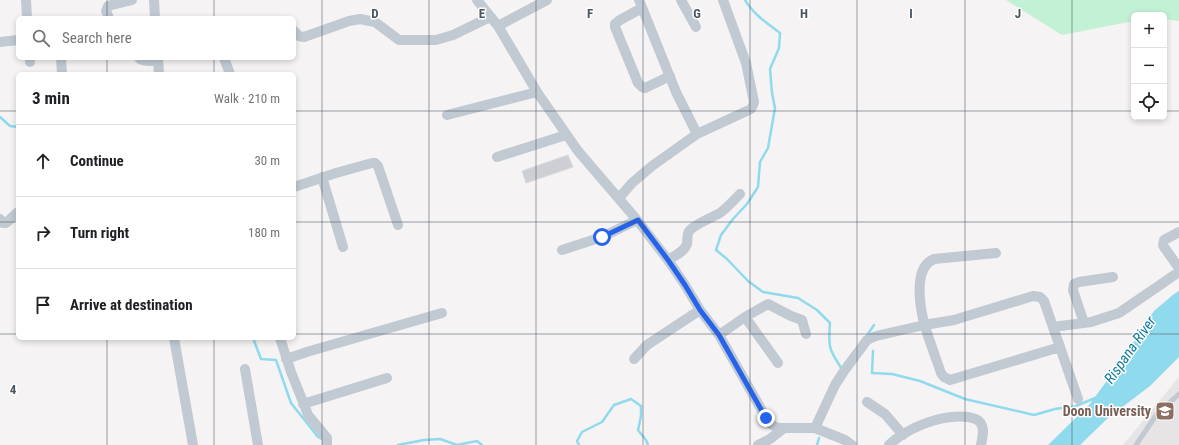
<!DOCTYPE html>
<html lang="en">
<head>
<meta charset="utf-8">
<style>
  :root { --surface:#fff; --page:#f2f2f2; --text:#202124; --muted:#757577; --line:#e0e0e0 }
  body { margin:0; font-family:"Roboto Condensed",sans-serif; background:var(--page); color:var(--text) }
  .controls { position:absolute; right:12px; top:12px; display:grid; overflow:hidden; border-radius:6px; box-shadow:0 2px 6px #0003 }
  .controls button { width:36px; height:36px; display:grid; place-items:center; padding:0; border:0; border-bottom:1px solid var(--line); background:var(--surface); color:var(--text); font:20px sans-serif }
  .stop { position:absolute; width:12px; height:12px; margin:-9px; border:3px solid #2563eb; border-radius:50%; background:#fff }
  .stop.end { background:#2563eb; border-color:#fff; box-shadow:0 1px 4px #0008 }
  .list { margin:0; padding:0; list-style:none }
  h2 { display:flex; justify-content:space-between; align-items:center; height:52px; margin:0; padding:0 16px; font-size:17px }
  h2 small { font-size:13px; font-weight:400; color:var(--muted) }
  .list li { display:grid; grid-template-columns:26px 1fr auto; gap:12px; align-items:center; box-sizing:border-box; height:72px; padding:0 16px; border-top:1px solid var(--line) }
  .list b { display:block; font-size:15px; white-space:nowrap }
  .list em { font-size:13px; font-style:normal; color:var(--muted) }
  .icon { flex:none; width:22px; height:22px; fill:none; stroke:currentColor; stroke-width:2; stroke-linecap:round; stroke-linejoin:round }
  .map { position:relative; flex:none; width:1179px; height:445px; overflow:hidden }
  .search { position:absolute; background:var(--surface); box-shadow:0 2px 6px #0003; left:16px; top:16px; width:280px; height:44px; display:flex; align-items:center; gap:10px; box-sizing:border-box; padding:0 14px; border-radius:6px; color:var(--muted); font-size:15px }
  .panel { position:absolute; background:var(--surface); box-shadow:0 2px 6px #0003; left:16px; top:72px; width:280px; height:268px; border-radius:6px }
  .map>svg:first-child { display:block }
  .education { fill:#e6e4e5 }
  .green { fill:#c3f1d5 }
  .water { fill:#90daee }
  .lines { fill:none; stroke-linecap:round; stroke-linejoin:round }
  .stream { stroke:#90daee; stroke-width:2.5 }
  .building { fill:#cdcfd5; stroke:#d7d9de }
  .service { stroke:#c1cad2; stroke-width:5 }
  .minor { stroke:#c1cad2; stroke-width:10 }
  .route { stroke:#2563eb; stroke-width:5 }
  .grid { fill:none; stroke:#4a5661; stroke-width:1; stroke-opacity:0.55 }
  .labels { text-anchor:middle; dominant-baseline:central; stroke-width:3; stroke-linejoin:round; paint-order:stroke }
  .education-label { font-size:14px; font-weight:bold; fill:#785e54; stroke:#fff; text-anchor:end }
  .water-label { font-size:15px; font-style:italic; fill:#0c7c9b; stroke:#fff }
  .grid-label { font-size:13px; text-anchor:middle; font-weight:bold; fill:#4a5661; stroke:#fff; stroke-width:3; stroke-linejoin:round; paint-order:stroke }
</style>
</head>
<body>
<div class="map">
<svg width="1179" height="445" viewBox="0 0 1179 445">
  <rect width="100%" height="100%" fill="#f5f3f3"/>
  <path class="education" d="M1179 377V445H1123Z"/>
  <path class="green" d="M1006 0H1179V21L1164 19V15H1134V21L1062 35Z"/>
  <path class="water" d="M1179 291V357L1150 386 1108 418 1080 445H1048L1089 405 1120 363 1154 311 1174 294Z"/>
  <g class="lines">
    <path class="stream" d="M745 0C753 14 768 24 780 33L779 48 770 69 772 93 775 108 768 148 760 162 758 187 747 204 733 219 721 235 716 250 727 259 748 281 763 292 798 298 817 310 830 323C828 347 829 350 842 369
      M0 117 10 126 18 127
      M866 337 874 325
      M253 338 261 359 276 360 291 403 318 437 324 440
      M873 351 872 373 892 374 920 381 965 399 1034 415 1055 409 1076 406 1095 398
      M398 445 424 440 440 439 457 445 477 441 482 445
      M579 445 577 441 582 432 602 422 614 405 631 399 641 406V416L638 430 646 440 648 445
      M817 445 819 438"/>
  </g>
  <path class="building" d="M568 155 573 167 526 183 522 171Z"/>
  <g class="lines">
    <path class="service" d="M1136 445 1157 414 1179 394"/>
    <path class="minor" d="M26 0 27 18
      M154 0 155 18
      M477 0 498 26 537 92 578 151 637 220 668 260 685 285 700 310 719 335 769 423 776 427 780 428H815L845 440 852 445
      M639 0 676 92 697 134
      M681 0 696 27
      M642 8 620 20 615 24V27L638 83 642 87 645 88 670 76
      M109 18 106 11 108 6 132 0
      M498 26 547 0
      M294 31 299 36 304 37 349 21 360 19 375 22 399 40H436L453 35 490 17
      M0 42 18 40
      M30 58V62
      M61 58 62 74
      M139 58C144 62 151 61 158 60
      M158 58 159 74
      M224 58 230 74
      M447 115 537 92
      M497 157 566 135
      M322 177 343 247
      M294 187 336 173 372 163H375L378 166 398 225
      M619 198 632 183 652 166 697 134 751 109 753 105 754 102 746 63 723 0
      M0 219 3 223H6L18 212
      M1179 232 1164 240 1163 245 1164 247 1179 268
      M562 250 602 237 637 220
      M996 253 934 259C924 263 921 273 920 282 917 314 931 343 941 373L944 377 950 380 1060 347
      M668 260C674 256 684 252 687 244 688 239 686 234 690 230 697 223 711 218 720 213 727 208 734 200 740 194
      M745 317 778 363
      M1084 323 1073 290 1074 284 1079 282 1113 277
      M1053 327 1091 322 1119 313 1179 272
      M719 335 745 317 768 304 791 316 802 320 806 334
      M174 338 193 445
      M280 338 291 372 305 407 308 415 327 438V445
      M286 359 310 351 442 313
      M634 359 647 345 700 310
      M245 369 258 445
      M867 402 885 414 903 435
      M303 404 387 378
      M815 428 835 385 844 371 867 340 876 336 924 325 954 320 1033 296 1040 297 1044 301 1078 399
      M758 445 770 439 784 428
      M889 445C908 427 942 414 968 417 973 418 979 419 981 424 985 430 982 439 981 445"/>
  </g>
  <g class="lines">
    <path class="route" d="M602 237 638 220 668 260 685 285 700 310 719 335 766 418"/>
  </g>
  <path class="grid" d="M107 0V18M214 0V18M322 0V445M429 0V445M536 0V445M643 0V445M750 0V445M857 0V445M965 0V445M1072 0V445M107 58V74M214 58V74M0 111H18M294 111H1134M1164 111H1179M0 222H18M294 222H1179M0 334H18M294 334H1179M107 338V445M214 338V445"/>
  <defs>
    <symbol id="university-square" viewBox="-11 -11 22 22"><rect x="-9" y="-9" width="18" height="18" rx="4" fill="#8d6e63" stroke="#fff"/><path d="M0-5L7-2L0 1L-7-2ZM-4 1L0 2.5L4 1V4Q0 6-4 4Z" fill="#fff"/></symbol>
  </defs>
  <g fill-rule="evenodd">
    <use href="#university-square" x="1154" y="400" width="22" height="22"/>
  </g>
  <g class="labels">
    <g class="education-label">
      <text x="1151" y="411">Doon University</text>
    </g>
    <g class="water-label">
      <text transform="translate(1130 350) rotate(-55)">Rispana River</text>
    </g>
  </g>
  <g class="grid-label">
    <text x="375" y="18">D</text>
    <text x="482" y="18">E</text>
    <text x="590" y="18">F</text>
    <text x="697" y="18">G</text>
    <text x="804" y="18">H</text>
    <text x="911" y="18">I</text>
    <text x="1018" y="18">J</text>
    <text x="13" y="394">4</text>
  </g>
</svg>
<div class="controls">
<button>+</button>
<button>−</button>
<button><svg class="icon" aria-label="locate" viewBox="0 0 24 24"><circle cx="12" cy="12" r="6"/><path d="M12 2v4M12 18v4M2 12h4M18 12h4"/></svg></button>
</div>
<div class="stop" style="left:602px;top:237px"></div>
<div class="stop end" style="left:766px;top:418px"></div>
<div class="search"><svg class="icon" aria-label="search" viewBox="0 0 24 24"><circle cx="10" cy="10" r="6"/><path d="M15 15l6 6"/></svg>Search here</div>
<section class="panel">
<h2>3 min<small>Walk · 210 m</small></h2>
<ul class="list">
<li><svg class="icon" aria-label="ahead" viewBox="0 0 24 24"><path d="M12 20V5M6 11l6-6 6 6"/></svg><div><b>Continue</b></div><em>30 m</em></li>
<li><svg class="icon" aria-label="right" viewBox="0 0 24 24"><path d="M7 20v-9h11M14 6l5 5-5 5"/></svg><div><b>Turn right</b></div><em>180 m</em></li>
<li><svg class="icon" aria-label="arrive" viewBox="0 0 24 24"><path d="M6 21V4h12l-3 4 3 4H6"/></svg><div><b>Arrive at destination</b></div></li>
</ul>
</section>
</div>
</body>
</html>
